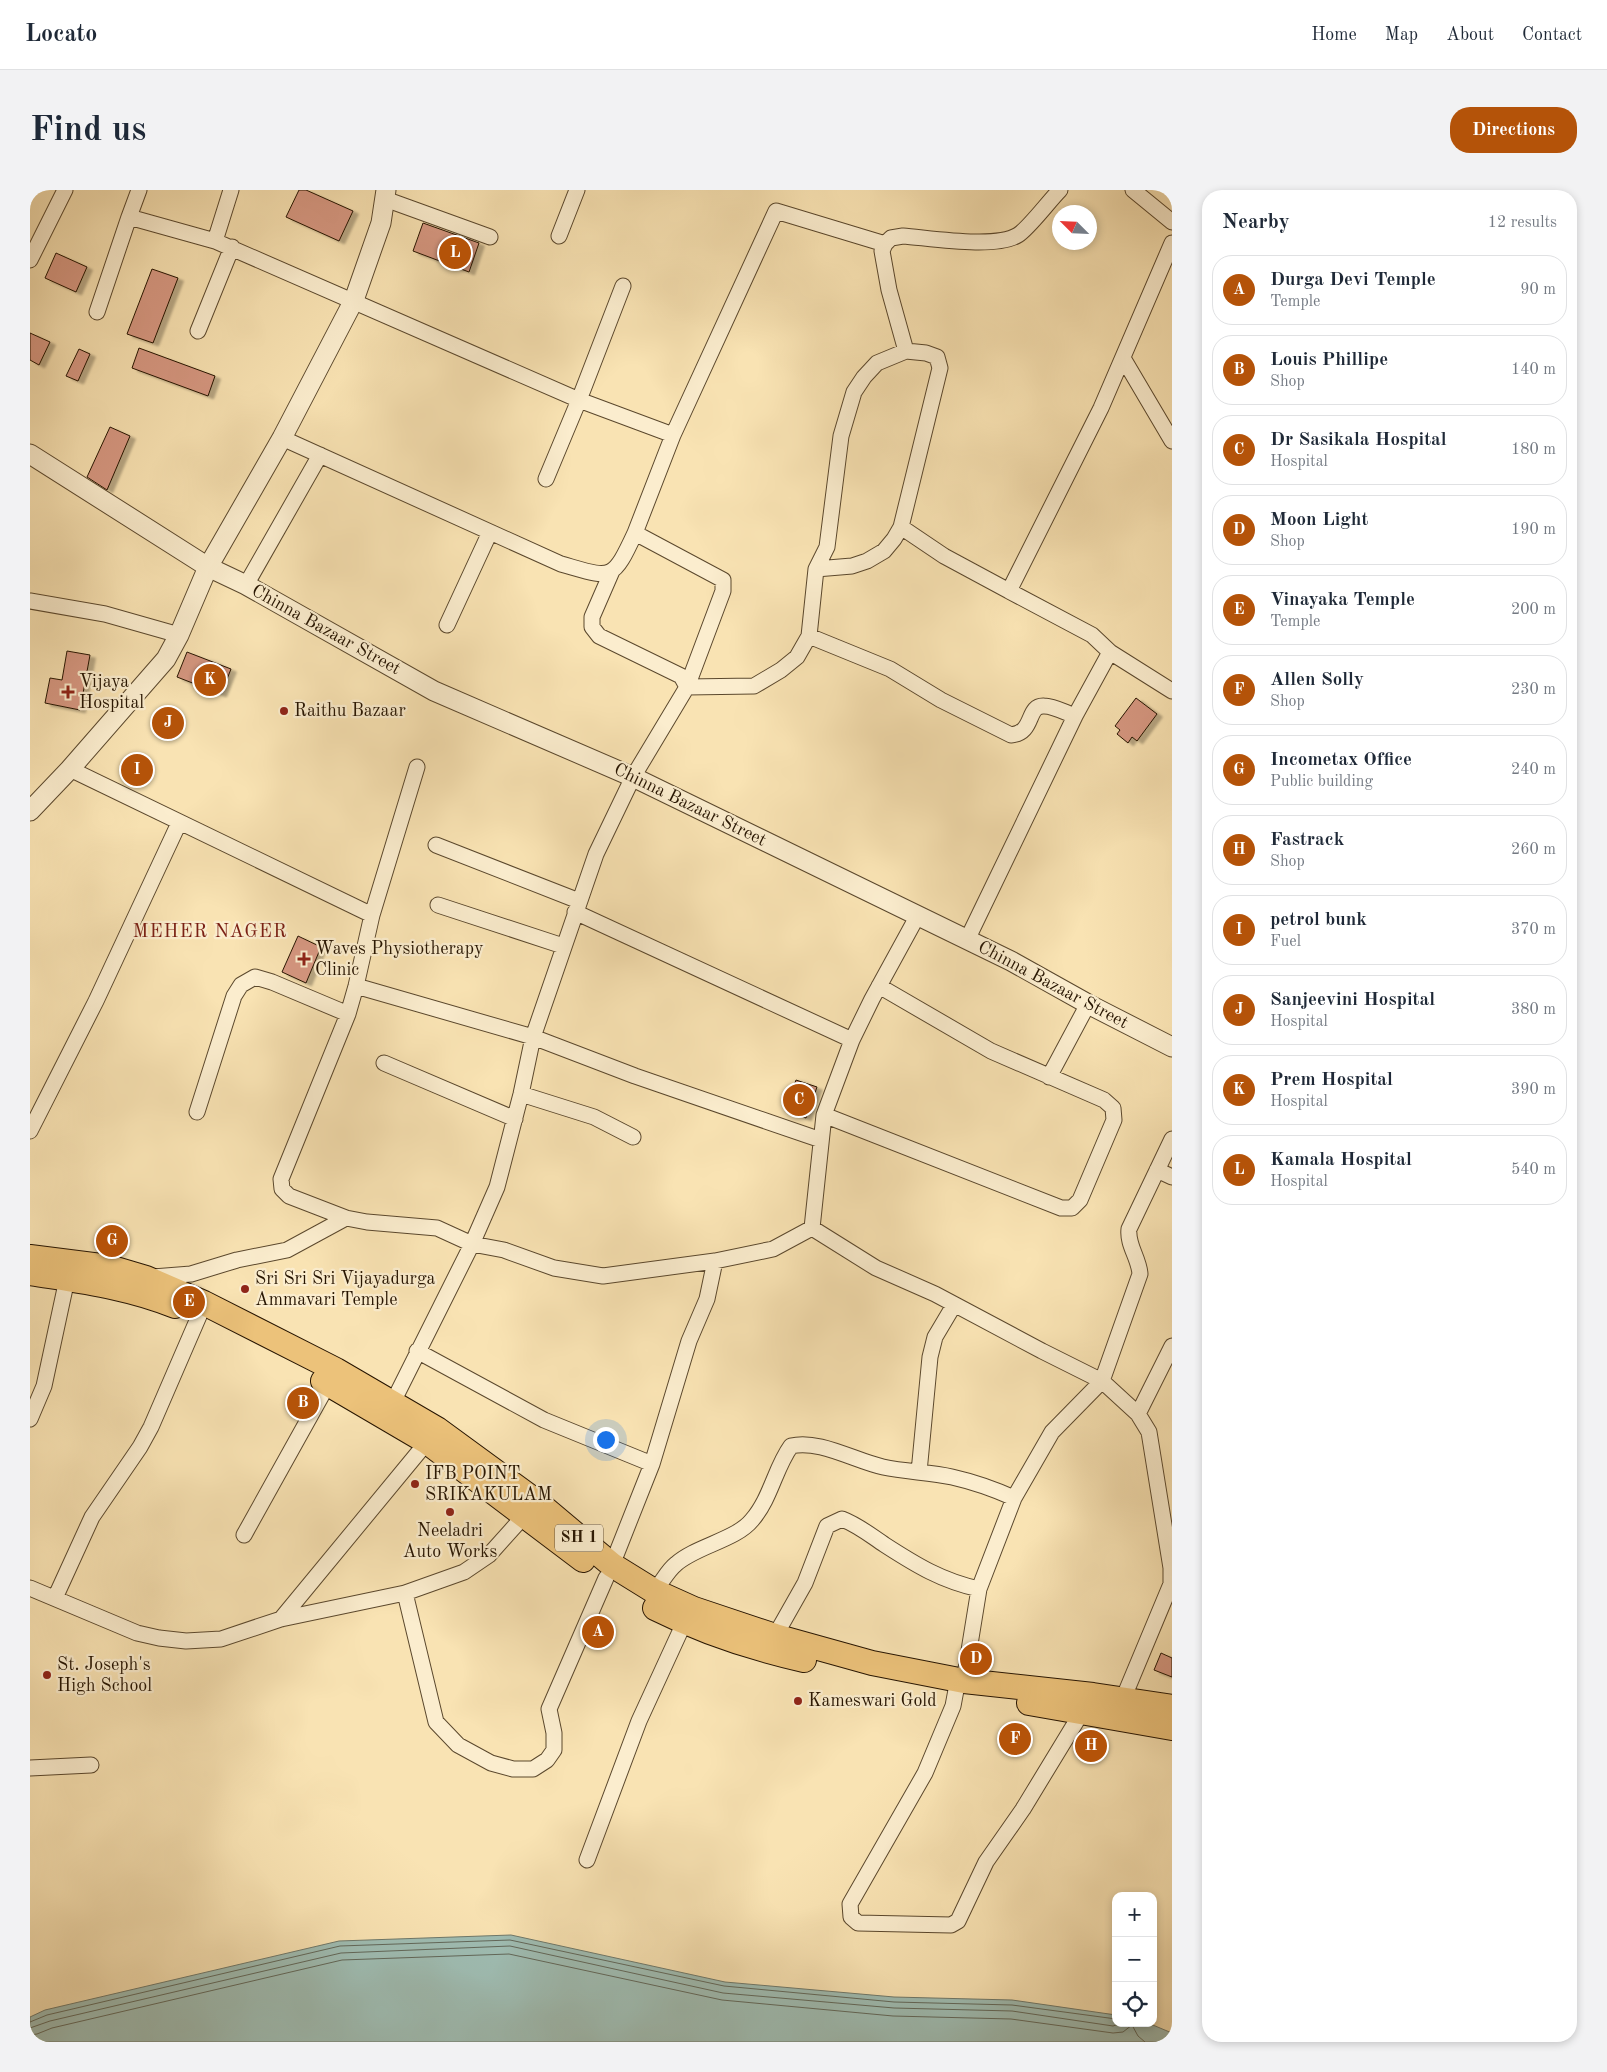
<!DOCTYPE html>
<html lang="en">
<head>
<meta charset="utf-8">
<style>
  :root { --surface:#fff; --page:#f2f2f3; --text:#1f2937; --muted:#747a83; --line:#e0e1e3; --accent:#b45309 }
  body { margin:0; font-family:"Old Standard TT",serif; background:var(--page); color:var(--text) }
  .controls { position:absolute; right:15px; bottom:15px; display:grid; overflow:hidden; border-radius:10px; box-shadow:0 2px 8px #0003 }
  .controls button { width:45px; height:45px; display:grid; place-items:center; padding:0; border:0; border-bottom:1px solid var(--line); background:var(--surface); color:var(--text); font:25px sans-serif }
  .compass { position:absolute; left:1022px; top:15px; width:45px; height:45px; border-radius:50%; background:var(--surface); box-shadow:0 2px 8px #0003; rotate:294deg }
  .you { position:absolute; left:575px; top:1249px; width:18px; height:18px; margin:-12px; border:4px solid #fff; border-radius:50%; background:#1a73e8; box-shadow:0 0 0 8px #1a73e833 }
  .badge { display:grid; place-items:center; width:32px; height:32px; border-radius:50%; background:var(--accent); color:#fff; font-size:16px; font-weight:700 }
  .pin { position:absolute; translate:-50% -50%; border:2px solid #fff; box-shadow:0 1px 5px #0006 }
  .list { margin:0; padding:0; list-style:none }
  h2 { display:flex; justify-content:space-between; align-items:center; height:65px; margin:0; padding:0 20px; font-size:21px }
  h2 small { font-size:16px; font-weight:400; color:var(--muted) }
  .list li { display:grid; grid-template-columns:32px 1fr auto; gap:15px; align-items:center; box-sizing:border-box; height:70px; margin:0 10px 10px; padding:0 10px; border:1px solid var(--line); border-radius:20px }
  .list b { display:block; font-size:19px; white-space:nowrap }
  .list p { margin:0; font-size:16px; white-space:nowrap; color:var(--muted) }
  .list em { font-size:16px; font-style:normal; color:var(--muted) }
  .icon { flex:none; width:28px; height:28px; fill:none; stroke:currentColor; stroke-width:2; stroke-linecap:round; stroke-linejoin:round }
  .map { position:relative; flex:none; width:1142px; height:1852px; overflow:hidden; border-radius:20px }
  header { display:flex; align-items:center; gap:30px; box-sizing:border-box; height:70px; padding:0 25px; background:var(--surface); border-bottom:1px solid var(--line) }
  header strong { font-size:24px }
  nav { display:flex; gap:28px; margin-inline-start:auto; font-size:18px }
  .intro { display:flex; align-items:center; justify-content:space-between; box-sizing:border-box; height:120px; padding:0 30px }
  h1 { margin:0; font-size:35px }
  .button { padding:12px 22px; border-radius:20px; background:var(--accent); color:#fff; font-size:18px; font-weight:700 }
  main { display:flex; gap:30px; padding:0 30px }
  aside { flex:1; background:var(--surface); border-radius:20px; box-shadow:0 2px 8px #0003 }
  .map>svg:first-child { display:block }
  .water { fill:#9fbdb3; stroke:#6f796b }
  .lines { fill:none; stroke-linecap:round; stroke-linejoin:round }
  .shore { stroke:#62685a; stroke-width:1 }
  .building { fill:#d79882; stroke:#261400; filter:url(#shadow) }
  .minor-casing { stroke:#5b482d; stroke-width:17 }
  .tertiary-casing { stroke:#5b482d; stroke-width:21 }
  .primary-casing { stroke:#261400; stroke-width:26 }
  .minor { stroke:#fbedce; stroke-width:15 }
  .tertiary { stroke:#fbedce; stroke-width:19 }
  .primary { stroke:#ecc27a; stroke-width:24 }
  .poi-dot { fill:#8f2418; stroke:#fbedce; stroke-width:2 }
  .labels { text-anchor:middle; dominant-baseline:central; stroke-width:4.5; stroke-linejoin:round; paint-order:stroke }
  .shield { fill:#fbedce; stroke:#66553e; stroke-width:1 }
  .shield-label { font-size:16px; font-weight:bold; fill:#261400 }
  .street-label { font-size:18px; fill:#261400; stroke:#fbedce }
  .poi-label { font-size:18px; fill:#261400; stroke:#fbedce; text-anchor:start }
  .neighbourhood-label { font-size:19px; letter-spacing:1px; fill:#7a1f14; stroke:#fbedce }
</style>
</head>
<body>
<header>
<strong>Locato</strong>
<nav><a>Home</a><a>Map</a><a>About</a><a>Contact</a></nav>
</header>
<div class="intro"><h1>Find us</h1><a class="button">Directions</a></div>
<main>
<div class="map">
<svg width="1142" height="1852" viewBox="0 0 1142 1852">
  <defs>
    <filter id="shadow"><feDropShadow dx="5.5" dy="3" stdDeviation="1" flood-color="#0004"/></filter>
  </defs>
  <rect width="100%" height="100%" fill="#f9e3b3"/>
  <filter id="stains"><feTurbulence type="fractalNoise" baseFrequency=".004" numOctaves="4"/><feColorMatrix values="0 0 0 0 .2 0 0 0 0 .09 0 0 0 0 .02 0 0 0 .5 -.17"/></filter>
  <radialGradient id="worn" r=".72"><stop offset=".6" stop-color="#630" stop-opacity="0"/><stop offset="1" stop-color="#630" stop-opacity=".3"/></radialGradient>
  <path class="water" d="M481 1745 695 1792 864 1807 982 1810 1086 1825V1833H1118L1142 1843V1852H0V1827L15 1820 309 1751Z"/>
  <g class="lines">
    <path class="shore" d="M0 1832 17 1825 310 1756 480 1750 694 1796 864 1812 982 1815 1086 1829
      M0 1838 20 1831 311 1763 480 1756 693 1803 864 1818 982 1821 1083 1836 1092 1833
      M0 1845 7 1844 22 1838 312 1770 479 1764 692 1810 863 1826 981 1829 1083 1843 1093 1842 1102 1835 1108 1846 1115 1852"/>
  </g>
  <path class="building" d="M269 0H276L323 21 309 51 256 27Z
    M393 33 449 53 439 82 383 61Z
    M26 63 57 77 46 102 15 88Z
    M122 79 148 88 123 153 97 144Z
    M0 143 20 152 9 175 0 170Z
    M109 158 185 186 178 206 102 178Z
    M49 159 60 164 48 191 36 186Z
    M80 237 100 246 77 300 57 287Z
    M37 461 60 465 50 520 15 513 20 488 32 490Z
    M157 462 201 479 191 504 147 487Z
    M1106 508 1127 524 1107 551 1102 547 1098 553 1087 544 1090 540 1085 536Z
    M268 746 291 757 276 793 252 782Z
    M766 890 787 897 776 928 755 920Z
    M1131 1463 1142 1468V1487L1124 1480Z"/>
  <g class="lines">
    <defs>
      <path id="minor" d="M201 0 185 51 549 210 643 245 746 21 855 54
        M1103 0 1142 32
        M355 9 460 47
        M99 27 109 0
        M529 46 547 0
        M0 70 35 0
        M67 122 99 27 185 51
        M168 141 202 57
        M1093 168 1142 251
        M643 245 605 343 693 390V401L657 497
        M252 248 531 374C581 388 582 393 605 343
        M516 289 549 210 593 96
        M871 337 914 366 979 401 1071 218 1142 53
        M786 379 822 376 837 371 854 361 864 349 871 337 910 178 907 167 896 163 876 161
        M582 381 562 427V437L569 446 651 486 657 497
        M216 395 290 265
        M979 401 1062 445 1080 462 1142 501
        M0 411 75 424 149 445
        M417 435 460 342
        M779 446 860 479 911 510 981 545C1005 543 996 515 1014 516 1024 516 1036 523 1045 526L1080 462
        M40 579 342 725 326 796 318 824 251 989 252 999 259 1006 316 1028 257 1060 207 1070 161 1084 123 1087
        M406 655 549 711
        M408 715 533 756
        M545 722 822 850
        M342 725 387 577
        M937 750 1045 526
        M326 796 503 847 605 886 791 950
        M354 873 485 929
        M1019 887 1058 814
        M491 904 564 927 603 947
        M167 922 204 806 211 795 225 787 242 792 318 824
        M794 925 1031 1018H1042L1050 1010 1084 930 1083 918 1074 910 961 861 849 796
        M0 941 66 811 149 633
        M1127 980 1142 987
        M316 1028 337 1032 407 1038 442 1054 474 1060 524 1078 573 1086 685 1071 743 1059 782 1038 794 925 822 850 842 809 888 725
        M782 1038 846 1078 905 1104 1012 1161 1072 1191 1108 1224 1119 1242 1141 1378V1394L1093 1509
        M387 1161 514 1230 622 1274
        M363 1212 442 1054 467 997 491 904 503 847 566 664 603 587 657 497 724 496 751 480 767 467 779 446 786 379 797 357 811 246 824 202 834 187 847 173 876 161 859 100 852 61 855 54 861 48 873 46C900 48 966 59 988 45 999 38 1019 11 1030 0
        M1108 1224 1142 1156
        M0 1229 14 1196 37 1089
        M889 1282 900 1167 905 1147 924 1115
        M984 1308 1022 1242 1072 1191 1110 1084C1109 1068 1097 1055 1099 1039L1142 949
        M214 1345 298 1194
        M582 1375 622 1274 659 1151 677 1109 685 1071
        M0 1398 107 1443 129 1448 156 1451 191 1449 251 1429 375 1403 434 1382 459 1365 494 1326
        M624 1401C632 1393 637 1381 646 1374 666 1356 706 1350 722 1330 741 1308 745 1278 761 1256 789 1249 825 1271 853 1277 876 1282 900 1282 922 1287 944 1292 964 1299 984 1308L949 1399 934 1491
        M375 1403 406 1532 428 1555 461 1573 483 1579H503L517 1570 524 1560V1543L519 1519 576 1388
        M25 1408 62 1327 110 1257 121 1237 169 1126
        M251 1429 397 1252
        M745 1446 775 1393 797 1336 812 1329C828 1335 840 1345 855 1355 886 1375 912 1391 949 1399
        M926 1500 923 1516 895 1583 820 1714 821 1727 828 1733 921 1735 928 1731 956 1672 993 1619 1052 1522
        M0 1578 61 1575
        M557 1670 609 1531 654 1433"/>
      <path id="tertiary" d="M0 264 178 377 216 395 404 501 603 587 981 771 1058 814 1142 857
        M0 621 40 579 136 469 149 445 178 377 252 248 324 110 351 33 356 0"/>
      <path id="primary" d="M0 1067 79 1077 116 1088 174 1113 306 1180 407 1239 507 1312 582 1375 624 1401 664 1419 745 1446 842 1473 934 1491 1063 1505 1142 1517
        M0 1083C49 1091 99 1097 145 1116
        M293 1191 397 1252 553 1370
        M625 1418C673 1442 721 1458 774 1470
        M999 1513 1142 1538"/>
    </defs>
    <use href="#minor" class="minor-casing"/>
    <use href="#tertiary" class="tertiary-casing"/>
    <use href="#primary" class="primary-casing"/>
    <use href="#minor" class="minor"/>
    <use href="#tertiary" class="tertiary"/>
    <use href="#primary" class="primary"/>
  </g>
  <g class="poi-dot">
    <path d="M35.5 494.5h5v5h5v5h-5v5h-5v-5h-5v-5h5z"/>
    <circle cx="254" cy="521" r="5"/>
    <path d="M271.5 761.5h5v5h5v5h-5v5h-5v-5h-5v-5h5z"/>
    <circle cx="215" cy="1099" r="5"/>
    <circle cx="385" cy="1294" r="5"/>
    <circle cx="420" cy="1322" r="5"/>
    <circle cx="17" cy="1485" r="5"/>
    <circle cx="768" cy="1511" r="5"/>
  </g>
  <g class="labels">
    <rect class="shield" x="525" y="1334.5" width="48" height="27" rx="4"/>
    <g class="shield-label">
      <text x="549" y="1348">SH 1</text>
    </g>
    <g class="street-label">
      <text transform="translate(296 440) rotate(29)">Chinna Bazaar Street</text>
      <text transform="translate(660 615) rotate(26)">Chinna Bazaar Street</text>
      <text transform="translate(1023 795) rotate(28)">Chinna Bazaar Street</text>
    </g>
    <g class="poi-label">
      <text x="49" y="492">Vijaya<tspan x="49" dy="21">Hospital</tspan></text>
      <text x="264" y="521">Raithu Bazaar</text>
      <text x="285" y="759">Waves Physiotherapy<tspan x="285" dy="21">Clinic</tspan></text>
      <text x="225" y="1089">Sri Sri Sri Vijayadurga<tspan x="225" dy="21">Ammavari Temple</tspan></text>
      <text x="395" y="1284">IFB POINT<tspan x="395" dy="21">SRIKAKULAM</tspan></text>
      <text x="420" y="1341" text-anchor="middle">Neeladri<tspan x="420" dy="21">Auto Works</tspan></text>
      <text x="27" y="1475">St. Joseph's<tspan x="27" dy="21">High School</tspan></text>
      <text x="778" y="1511">Kameswari Gold</text>
    </g>
    <g class="neighbourhood-label">
      <text x="180" y="742">MEHER NAGER</text>
    </g>
  </g>
  <rect width="100%" height="100%" filter="url(#stains)"/>
  <rect width="100%" height="100%" fill="url(#worn)"/>
</svg>
<div class="controls">
<button>+</button>
<button>−</button>
<button><svg class="icon" aria-label="locate" viewBox="0 0 24 24"><circle cx="12" cy="12" r="6"/><path d="M12 2v4M12 18v4M2 12h4M18 12h4"/></svg></button>
</div>
<svg class="compass" viewBox="-18 -18 36 36"><path d="M0-13l5 13h-10z" fill="#e53935"/><path d="M0 13l5-13h-10z" fill="#747a83"/></svg>
<div class="you"></div>
<div class="pin badge" style="left:568px;top:1442px">A</div>
<div class="pin badge" style="left:273px;top:1213px">B</div>
<div class="pin badge" style="left:769px;top:910px">C</div>
<div class="pin badge" style="left:946px;top:1469px">D</div>
<div class="pin badge" style="left:159px;top:1112px">E</div>
<div class="pin badge" style="left:985px;top:1549px">F</div>
<div class="pin badge" style="left:82px;top:1051px">G</div>
<div class="pin badge" style="left:1061px;top:1556px">H</div>
<div class="pin badge" style="left:107px;top:580px">I</div>
<div class="pin badge" style="left:138px;top:533px">J</div>
<div class="pin badge" style="left:180px;top:490px">K</div>
<div class="pin badge" style="left:425px;top:63px">L</div>
</div>
<aside>
<h2>Nearby<small>12 results</small></h2>
<ul class="list">
<li><span class="badge">A</span><div><b>Durga Devi Temple</b><p>Temple</p></div><em>90 m</em></li>
<li><span class="badge">B</span><div><b>Louis Phillipe</b><p>Shop</p></div><em>140 m</em></li>
<li><span class="badge">C</span><div><b>Dr Sasikala Hospital</b><p>Hospital</p></div><em>180 m</em></li>
<li><span class="badge">D</span><div><b>Moon Light</b><p>Shop</p></div><em>190 m</em></li>
<li><span class="badge">E</span><div><b>Vinayaka Temple</b><p>Temple</p></div><em>200 m</em></li>
<li><span class="badge">F</span><div><b>Allen Solly</b><p>Shop</p></div><em>230 m</em></li>
<li><span class="badge">G</span><div><b>Incometax Office</b><p>Public building</p></div><em>240 m</em></li>
<li><span class="badge">H</span><div><b>Fastrack</b><p>Shop</p></div><em>260 m</em></li>
<li><span class="badge">I</span><div><b>petrol bunk</b><p>Fuel</p></div><em>370 m</em></li>
<li><span class="badge">J</span><div><b>Sanjeevini Hospital</b><p>Hospital</p></div><em>380 m</em></li>
<li><span class="badge">K</span><div><b>Prem Hospital</b><p>Hospital</p></div><em>390 m</em></li>
<li><span class="badge">L</span><div><b>Kamala Hospital</b><p>Hospital</p></div><em>540 m</em></li>
</ul>
</aside>
</main>
</body>
</html>
